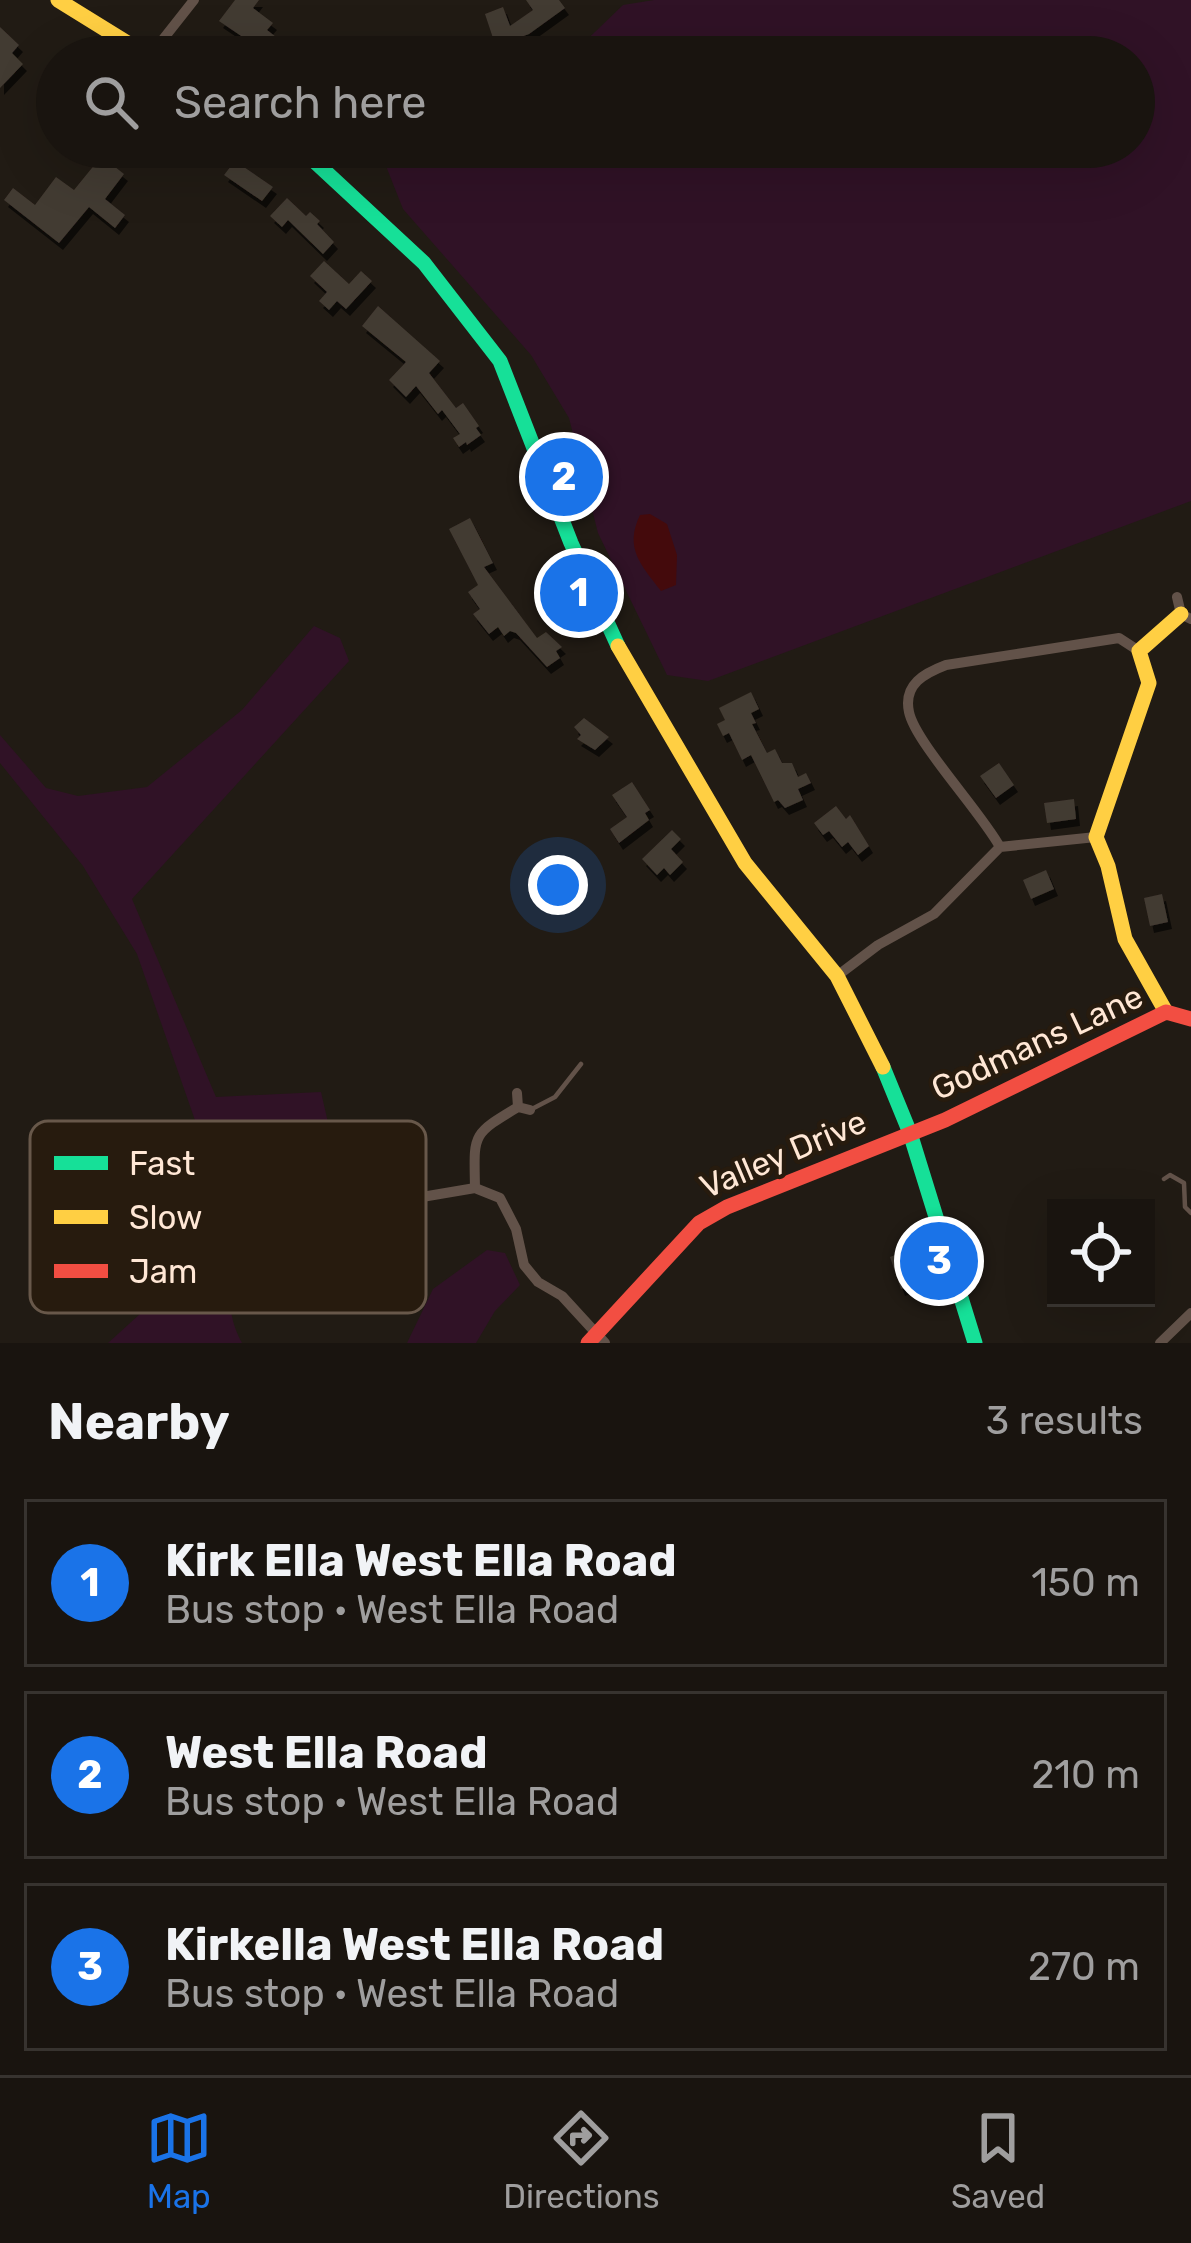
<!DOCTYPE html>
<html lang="en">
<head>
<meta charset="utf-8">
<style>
  :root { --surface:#19140f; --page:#221d18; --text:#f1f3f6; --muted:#9f9e9e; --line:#37332f; --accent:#1a73e8 }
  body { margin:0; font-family:Rubik,sans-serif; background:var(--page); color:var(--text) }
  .controls { position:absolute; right:36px; bottom:36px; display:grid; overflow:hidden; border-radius:0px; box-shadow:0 12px 48px #0002 }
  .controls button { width:108px; height:108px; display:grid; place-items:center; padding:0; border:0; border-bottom:3px solid var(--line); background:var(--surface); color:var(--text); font:60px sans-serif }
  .you { position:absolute; left:558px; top:885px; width:42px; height:42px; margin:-30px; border:9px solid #fff; border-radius:50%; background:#1a73e8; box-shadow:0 0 0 18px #1a73e833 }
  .badge { display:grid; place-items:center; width:78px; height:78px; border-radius:50%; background:var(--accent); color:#fff; font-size:39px; font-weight:700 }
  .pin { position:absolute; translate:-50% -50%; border:6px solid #fff; box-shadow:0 3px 12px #0006 }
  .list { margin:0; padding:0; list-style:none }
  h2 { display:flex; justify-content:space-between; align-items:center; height:156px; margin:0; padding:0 48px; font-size:51px }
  h2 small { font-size:39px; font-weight:400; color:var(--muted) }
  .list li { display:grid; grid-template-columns:78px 1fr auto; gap:36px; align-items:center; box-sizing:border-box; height:168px; margin:0 24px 24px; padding:0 24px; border:3px solid var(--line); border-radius:0px }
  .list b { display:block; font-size:45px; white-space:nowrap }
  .list p { margin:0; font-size:39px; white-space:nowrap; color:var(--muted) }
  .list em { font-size:39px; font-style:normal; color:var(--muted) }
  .icon { flex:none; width:66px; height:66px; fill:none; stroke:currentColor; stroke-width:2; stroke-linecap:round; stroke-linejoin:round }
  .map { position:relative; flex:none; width:1191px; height:1343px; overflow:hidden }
  .search { position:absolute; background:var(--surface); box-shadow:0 12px 48px #0002; left:36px; right:36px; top:36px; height:132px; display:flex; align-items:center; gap:30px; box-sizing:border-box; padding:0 42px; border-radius:66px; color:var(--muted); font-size:45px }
  .sheet { height:732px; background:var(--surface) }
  nav { display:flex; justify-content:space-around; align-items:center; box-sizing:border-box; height:168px; border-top:3px solid var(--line); background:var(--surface); font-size:33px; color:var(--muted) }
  nav a { display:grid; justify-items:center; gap:6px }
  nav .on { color:var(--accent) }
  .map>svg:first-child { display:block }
  .green { fill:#301226 }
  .water { fill:#440a0c }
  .building { fill:#433a32; filter:url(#shadow) }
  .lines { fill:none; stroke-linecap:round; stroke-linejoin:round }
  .lane { stroke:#625249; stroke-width:4.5 }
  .street { stroke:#625249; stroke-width:10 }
  .fast { stroke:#16e098; stroke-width:15 }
  .slow { stroke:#ffcf43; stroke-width:15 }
  .jam { stroke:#f24e42; stroke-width:15 }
  .labels { text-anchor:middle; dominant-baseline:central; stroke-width:9; stroke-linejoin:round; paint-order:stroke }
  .street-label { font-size:33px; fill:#ffe7d5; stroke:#271b0e }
  .key { fill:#271b0e; stroke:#68584a; stroke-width:3 }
  .key-label { font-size:33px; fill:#ffe7d5 }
</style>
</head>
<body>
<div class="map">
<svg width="1191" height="1343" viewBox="0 0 1191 1343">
  <defs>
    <filter id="shadow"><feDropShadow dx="4" dy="7" stdDeviation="0" flood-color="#0009"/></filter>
  </defs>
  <rect width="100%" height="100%" fill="#211b14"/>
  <path class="green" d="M654 0H1191V501L708 681 667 675 598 533 569 418 531 355 403 209 386 166 425 147H1134V57H569L623 5Z
    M314 626 340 638 349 661 132 899 216 1097 321 1092 338 1166C285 1210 199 1264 242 1343H108L183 1275 194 1257 201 1178 197 1126 137 954 83 866 0 763V735L46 788 78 796 147 787 242 710Z
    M487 1250 505 1253 520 1285 495 1311 476 1343H407L433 1289Z"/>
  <path class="water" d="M650 514 667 524 677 555 676 585 661 591C641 565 624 548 640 515Z"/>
  <path class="building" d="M235 0H259L253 8 273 23 267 30 302 57H262L253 50 256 46 219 21Z
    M526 0H559L565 8 529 34 505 43 503 38 494 41 485 14 503 7 510 26 533 10Z
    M0 27 19 45 12 53 23 64 0 88Z
    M109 147 117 153 110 163 124 174 105 199 125 215 115 228 89 207 59 243 4 200 13 188 35 205 56 177 74 190Z
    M235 161 273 187 262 201 224 175Z
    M287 198 306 216 310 212 320 221 317 224 334 242 323 254 288 220 282 227 270 216Z
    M324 261 349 284 361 271 372 281 346 309 337 301 329 310 319 301 327 292 310 276Z
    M378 306 440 361 429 373 456 408 463 403 479 426 476 428 481 435 467 445 466 442 459 447 453 438 460 434 442 410 438 414 416 386 406 397 389 380 406 362 362 326Z
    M470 518 493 563 484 567 537 638 546 632 562 647 556 651 560 658 547 667 516 633 510 631 504 636 498 627 489 634 473 614 480 609 468 592 478 585 449 529Z
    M751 692 759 709 751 713 756 723 752 724 767 753 775 749 782 763H792L798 777 806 773 811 783 798 789 803 800 785 808 778 800 774 802 751 755 742 760 729 733 723 736 717 724 725 720 719 708Z
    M584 718 609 737 595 750 577 739 581 735 574 727Z
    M999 763 1014 785 996 798 980 776Z
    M632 782 650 810 645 813 649 820 619 843 610 829 627 817 612 795Z
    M1074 799 1076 819 1047 823 1044 803Z
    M836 806 846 819 850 815 869 846 858 855 848 842 842 847 829 831 823 835 814 823Z
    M672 830 681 839 671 849 683 862 670 875 664 868 657 875 642 859Z
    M1046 870 1054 889 1031 899 1023 880Z
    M1162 894 1168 922 1150 926 1144 898Z
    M908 1250 919 1282 901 1289 890 1257Z"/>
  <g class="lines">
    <path class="lane" d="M530 1110 555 1097 581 1064
      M1164 1179 1170 1175 1184 1183 1185 1207 1191 1213"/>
    <path class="street" d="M149 57 194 0
      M1177 597 1181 614 1191 619
      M1000 847C981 812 915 742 909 712 903 684 925 673 946 665L1119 638 1139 651
      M837 976 878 945 934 914 1000 847 1096 837
      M517 1093 518 1107 530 1110
      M399 1184 422 1197 475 1188 500 1198 516 1229 524 1265 538 1282 562 1296 605 1343
      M475 1188C474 1134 471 1135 518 1107
      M317 1284 331 1287 329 1303
      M331 1287 348 1277 375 1239 406 1225 422 1197
      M1160 1343 1191 1313"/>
    <path class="fast" d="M299 147 424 263 500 361 571 543 618 646
      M883 1067 910 1133 975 1343"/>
    <path class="slow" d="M58 0 150 57
      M618 646 745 863 837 976 883 1067
      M1166 1012 1125 939 1108 866 1096 837 1149 683 1139 651 1181 614"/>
    <path class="jam" d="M588 1343 699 1223 727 1207 945 1120 1166 1012 1191 1019"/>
  </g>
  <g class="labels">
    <g class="street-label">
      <text transform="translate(1037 1042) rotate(-25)">Godmans Lane</text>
      <text transform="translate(783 1154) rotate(-23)">Valley Drive</text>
    </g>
  </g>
  <rect x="30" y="1121" width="396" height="192" rx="18" class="key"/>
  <rect x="54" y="1156" width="54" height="14" fill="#16e098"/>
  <rect x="54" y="1210" width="54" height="14" fill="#ffcf43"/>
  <rect x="54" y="1264" width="54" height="14" fill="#f24e42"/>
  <g class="key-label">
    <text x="129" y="1175">Fast</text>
    <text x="129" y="1229">Slow</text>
    <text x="129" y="1283">Jam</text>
  </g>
</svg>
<div class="controls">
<button><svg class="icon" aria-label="locate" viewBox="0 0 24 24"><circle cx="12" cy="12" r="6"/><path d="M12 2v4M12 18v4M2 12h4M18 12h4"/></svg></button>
</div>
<div class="you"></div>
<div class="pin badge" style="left:579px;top:593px">1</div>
<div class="pin badge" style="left:564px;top:477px">2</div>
<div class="pin badge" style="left:939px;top:1261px">3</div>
<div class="search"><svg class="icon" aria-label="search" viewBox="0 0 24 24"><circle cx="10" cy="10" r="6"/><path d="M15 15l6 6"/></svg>Search here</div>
</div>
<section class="sheet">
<h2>Nearby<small>3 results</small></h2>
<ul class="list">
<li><span class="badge">1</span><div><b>Kirk Ella West Ella Road</b><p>Bus stop · West Ella Road</p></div><em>150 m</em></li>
<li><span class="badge">2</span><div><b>West Ella Road</b><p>Bus stop · West Ella Road</p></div><em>210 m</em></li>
<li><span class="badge">3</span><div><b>Kirkella West Ella Road</b><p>Bus stop · West Ella Road</p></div><em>270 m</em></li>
</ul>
</section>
<nav>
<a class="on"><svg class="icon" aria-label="map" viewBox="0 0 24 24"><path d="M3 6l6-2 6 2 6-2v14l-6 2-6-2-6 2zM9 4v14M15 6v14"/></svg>Map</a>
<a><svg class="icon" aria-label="directions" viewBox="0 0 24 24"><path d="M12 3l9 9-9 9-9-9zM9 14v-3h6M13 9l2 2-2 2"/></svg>Directions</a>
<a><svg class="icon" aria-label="saved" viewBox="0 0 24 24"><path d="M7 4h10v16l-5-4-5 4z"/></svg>Saved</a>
</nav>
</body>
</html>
